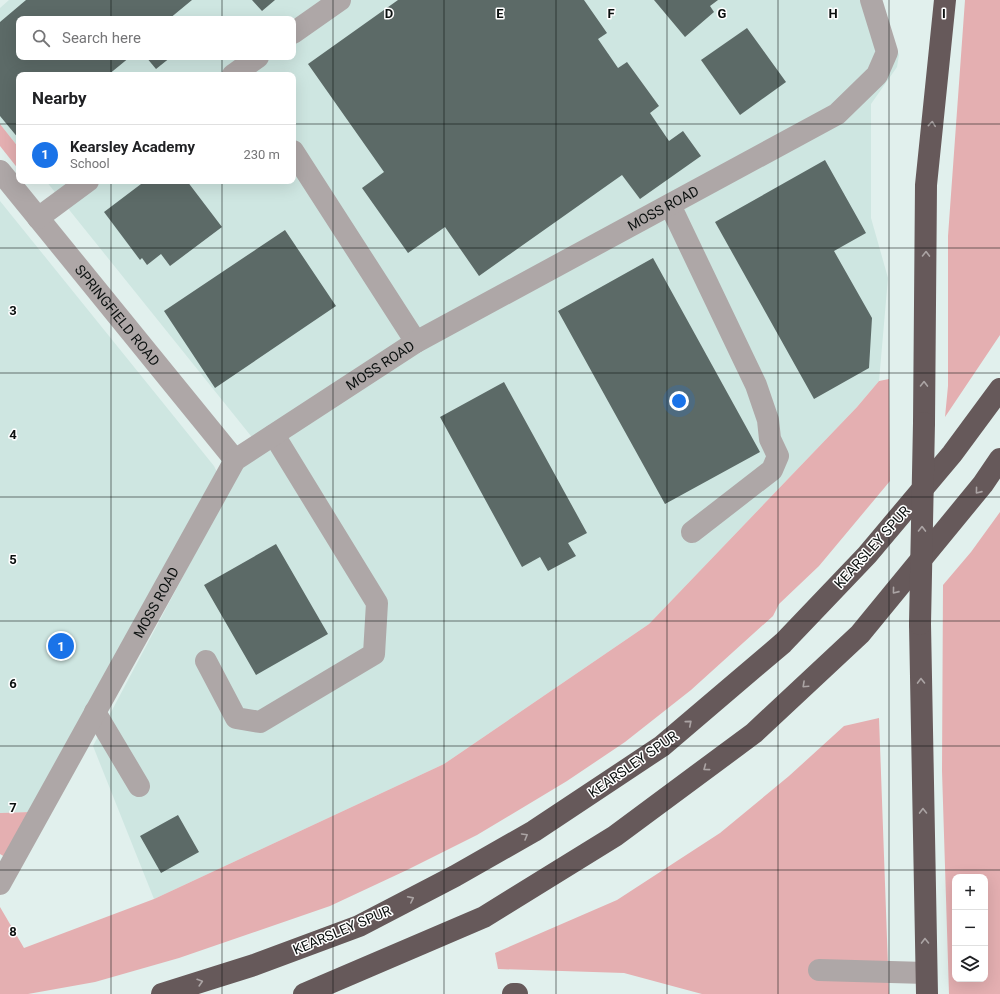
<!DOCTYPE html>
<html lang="en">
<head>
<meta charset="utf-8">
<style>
  :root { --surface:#fff; --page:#f6f6f6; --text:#202124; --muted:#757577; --line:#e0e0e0; --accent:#1a73e8 }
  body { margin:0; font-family:Roboto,sans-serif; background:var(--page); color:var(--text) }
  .controls { position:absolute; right:12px; bottom:12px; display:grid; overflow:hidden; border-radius:8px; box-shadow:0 4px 16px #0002 }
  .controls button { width:36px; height:36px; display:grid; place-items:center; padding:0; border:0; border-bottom:1px solid var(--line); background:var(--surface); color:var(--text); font:20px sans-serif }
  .you { position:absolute; left:679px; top:401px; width:14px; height:14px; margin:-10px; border:3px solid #fff; border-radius:50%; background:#1a73e8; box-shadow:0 0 0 6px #1a73e833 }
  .badge { display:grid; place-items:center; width:26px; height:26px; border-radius:50%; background:var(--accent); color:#fff; font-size:13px; font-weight:700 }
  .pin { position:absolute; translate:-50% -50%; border:2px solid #fff; box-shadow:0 1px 4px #0006 }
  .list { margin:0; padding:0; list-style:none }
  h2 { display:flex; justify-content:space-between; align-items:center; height:52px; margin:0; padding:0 16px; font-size:17px }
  h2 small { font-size:13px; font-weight:400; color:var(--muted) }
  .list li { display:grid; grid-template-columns:26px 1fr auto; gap:12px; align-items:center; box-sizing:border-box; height:60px; padding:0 16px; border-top:1px solid var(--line) }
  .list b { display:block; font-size:15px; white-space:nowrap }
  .list p { margin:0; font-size:13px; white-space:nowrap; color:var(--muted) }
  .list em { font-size:13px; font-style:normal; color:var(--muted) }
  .icon { flex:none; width:22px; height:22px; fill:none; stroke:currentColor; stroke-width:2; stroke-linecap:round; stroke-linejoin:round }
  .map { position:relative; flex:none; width:1000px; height:994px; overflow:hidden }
  .search { position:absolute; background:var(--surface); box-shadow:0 4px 16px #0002; left:16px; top:16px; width:280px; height:44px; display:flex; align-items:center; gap:10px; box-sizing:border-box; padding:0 14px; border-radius:8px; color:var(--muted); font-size:15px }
  .panel { position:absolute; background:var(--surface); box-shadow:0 4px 16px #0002; left:16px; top:72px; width:280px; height:112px; border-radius:8px }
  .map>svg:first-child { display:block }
  .built { fill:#cee6e1; fill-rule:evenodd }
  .green { fill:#e4afb1; fill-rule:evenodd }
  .building { fill:#5c6a67 }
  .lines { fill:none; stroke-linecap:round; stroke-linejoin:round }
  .minor { stroke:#aea7a7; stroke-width:22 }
  .highway { stroke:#66595a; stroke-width:22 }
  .highway-bridge { stroke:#66595a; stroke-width:22 }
  .oneway { stroke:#aba4a4 }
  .grid { fill:none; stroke:#0b100f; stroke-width:1; stroke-opacity:0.55 }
  .labels { text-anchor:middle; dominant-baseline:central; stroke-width:3; stroke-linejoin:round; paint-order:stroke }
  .street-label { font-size:14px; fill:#0b100f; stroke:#fff }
  .grid-label { font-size:13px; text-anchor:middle; font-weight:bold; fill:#0b100f; stroke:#fff; stroke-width:3; stroke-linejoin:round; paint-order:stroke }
</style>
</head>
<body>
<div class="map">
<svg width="1000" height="994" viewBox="0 0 1000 994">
  <rect width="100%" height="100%" fill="#e1f0ed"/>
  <path class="built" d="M9 0H880L899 55 897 67 871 104V218L888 278 879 381 857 407 649 624 444 764 154 899 93 746 255 441 46 181H293V75H19V148L0 124V8ZM19 19H293V57H19Z
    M0 201 214 466 217 472 30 812 0 813Z"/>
  <path class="green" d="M965 0H1000V335L945 417 948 386V236Z
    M0 124 19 148V170L0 146Z
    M889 379 890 481 819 566 779 604 773 616 691 690 625 742 567 781 477 835 407 870 330 906 179 958 95 982 28 994H0V907L24 948 154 899 444 764 649 624 857 407 879 381Z
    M1000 512V994H949L942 771 943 585 971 552ZM955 877H985V979H955Z
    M879 718 889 994H702L624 973 498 969 495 953 617 900 720 833 789 776 844 726Z
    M30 812 5 857 0 854V813Z"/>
  <path class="building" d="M26 0H192L169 19H19V57H130L108 75H19V139L0 116V22Z
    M252 0H275L262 11Z
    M398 0H584L607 33 598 39 618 68 627 62 659 106 650 113 669 141 683 131 701 156 640 199 622 175 479 276 445 227 408 253 362 188 384 172 308 64Z
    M654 0H718L710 6 714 12 685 37Z
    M747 28 786 82 740 115 701 60Z
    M146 57H171L156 69Z
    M825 160 866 233 834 251 872 318 869 368 814 399 715 222Z
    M145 181H187L222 227 170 266 161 254 147 265 142 258 140 260 104 212Z
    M285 230 336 306 215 388 164 311Z
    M653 258 760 452 665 504 558 311Z
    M504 382 587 533 568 543 576 556 548 571 540 557 522 567 440 417Z
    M276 544 328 634 256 675 204 585Z
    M178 815 199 852 161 873 140 836Z"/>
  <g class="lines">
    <g class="minor">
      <path d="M293 33 340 0"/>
      <path d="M233 75 258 57"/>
      <path d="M293 151 416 342"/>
      <path id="s1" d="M0 171 235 460"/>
      <path d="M670 205 756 385 768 420 770 439 778 456 772 470 692 532"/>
      <path d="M38 218 88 181"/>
      <path d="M206 661 236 718 260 722 374 654 377 603 274 435"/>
      <path d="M95 712 139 786"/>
      <path id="s2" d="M0 884 235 460 416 342 837 114 877 75 887 52 871 0"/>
      <path d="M819 970 926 973"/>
    </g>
    <path class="highway" d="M924 423 926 185 945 0
      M920 624 927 994
      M162 994 254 965 359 926 455 876 534 831 662 746 783 643 867 555 952 454 1000 389
      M304 994 484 917 615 836 754 733 860 634 983 484 1000 459
      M513 994H517"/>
    <path class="highway-bridge" d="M920 624 924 423"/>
  </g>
  <defs><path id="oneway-chevron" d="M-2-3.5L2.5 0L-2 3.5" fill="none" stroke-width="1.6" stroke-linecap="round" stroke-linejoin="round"/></defs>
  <g class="oneway">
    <use href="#oneway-chevron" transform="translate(932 124) rotate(-84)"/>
    <use href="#oneway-chevron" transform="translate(926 254) rotate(-89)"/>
    <use href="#oneway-chevron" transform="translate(924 384) rotate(-89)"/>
    <use href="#oneway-chevron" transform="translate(978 491) rotate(129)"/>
    <use href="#oneway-chevron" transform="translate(922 529) rotate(-89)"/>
    <use href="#oneway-chevron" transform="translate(895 591) rotate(129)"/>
    <use href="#oneway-chevron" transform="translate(921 681) rotate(-91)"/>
    <use href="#oneway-chevron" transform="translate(805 685) rotate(137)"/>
    <use href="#oneway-chevron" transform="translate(689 723) rotate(-40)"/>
    <use href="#oneway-chevron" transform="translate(706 768) rotate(143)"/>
    <use href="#oneway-chevron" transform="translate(923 811) rotate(-91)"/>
    <use href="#oneway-chevron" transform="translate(525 836) rotate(-30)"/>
    <use href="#oneway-chevron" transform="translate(411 899) rotate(-27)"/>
    <use href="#oneway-chevron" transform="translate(925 941) rotate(-91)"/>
    <use href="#oneway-chevron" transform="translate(200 982) rotate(-17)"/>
  </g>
  <path class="grid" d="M111 0V19M222 0V19M333 0V994M444 0V994M556 0V994M667 0V994M778 0V994M889 0V994M111 57V75M222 57V75M0 124H19M293 124H1000M111 181V994M222 181V994M0 248H1000M0 373H1000M0 497H1000M0 621H1000M0 746H1000M0 870H1000"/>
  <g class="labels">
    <g class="street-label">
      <text stroke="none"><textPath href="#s2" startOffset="982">MOSS ROAD</textPath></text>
      <text stroke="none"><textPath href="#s1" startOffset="186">SPRINGFIELD ROAD</textPath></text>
      <text stroke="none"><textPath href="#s2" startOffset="658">MOSS ROAD</textPath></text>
      <text transform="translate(872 547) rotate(-48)">KEARSLEY SPUR</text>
      <text stroke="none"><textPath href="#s2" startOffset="322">MOSS ROAD</textPath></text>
      <text transform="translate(633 764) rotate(-35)">KEARSLEY SPUR</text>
      <text transform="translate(342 930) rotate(-23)">KEARSLEY SPUR</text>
    </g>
  </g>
  <g class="grid-label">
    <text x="389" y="18">D</text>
    <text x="500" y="18">E</text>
    <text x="611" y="18">F</text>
    <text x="722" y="18">G</text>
    <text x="833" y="18">H</text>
    <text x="944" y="18">I</text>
    <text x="13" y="315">3</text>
    <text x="13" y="439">4</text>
    <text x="13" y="564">5</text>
    <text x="13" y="688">6</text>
    <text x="13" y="812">7</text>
    <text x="13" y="936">8</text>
  </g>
</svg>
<div class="controls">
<button>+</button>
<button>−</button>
<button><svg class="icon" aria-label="layers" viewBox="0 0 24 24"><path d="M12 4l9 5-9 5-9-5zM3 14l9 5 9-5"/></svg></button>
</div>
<div class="you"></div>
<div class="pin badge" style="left:61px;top:646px">1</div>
<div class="search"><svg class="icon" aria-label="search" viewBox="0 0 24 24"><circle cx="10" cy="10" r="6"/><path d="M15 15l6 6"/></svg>Search here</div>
<section class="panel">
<h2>Nearby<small></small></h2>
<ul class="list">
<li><span class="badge">1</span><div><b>Kearsley Academy</b><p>School</p></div><em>230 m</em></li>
</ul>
</section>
</div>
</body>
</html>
